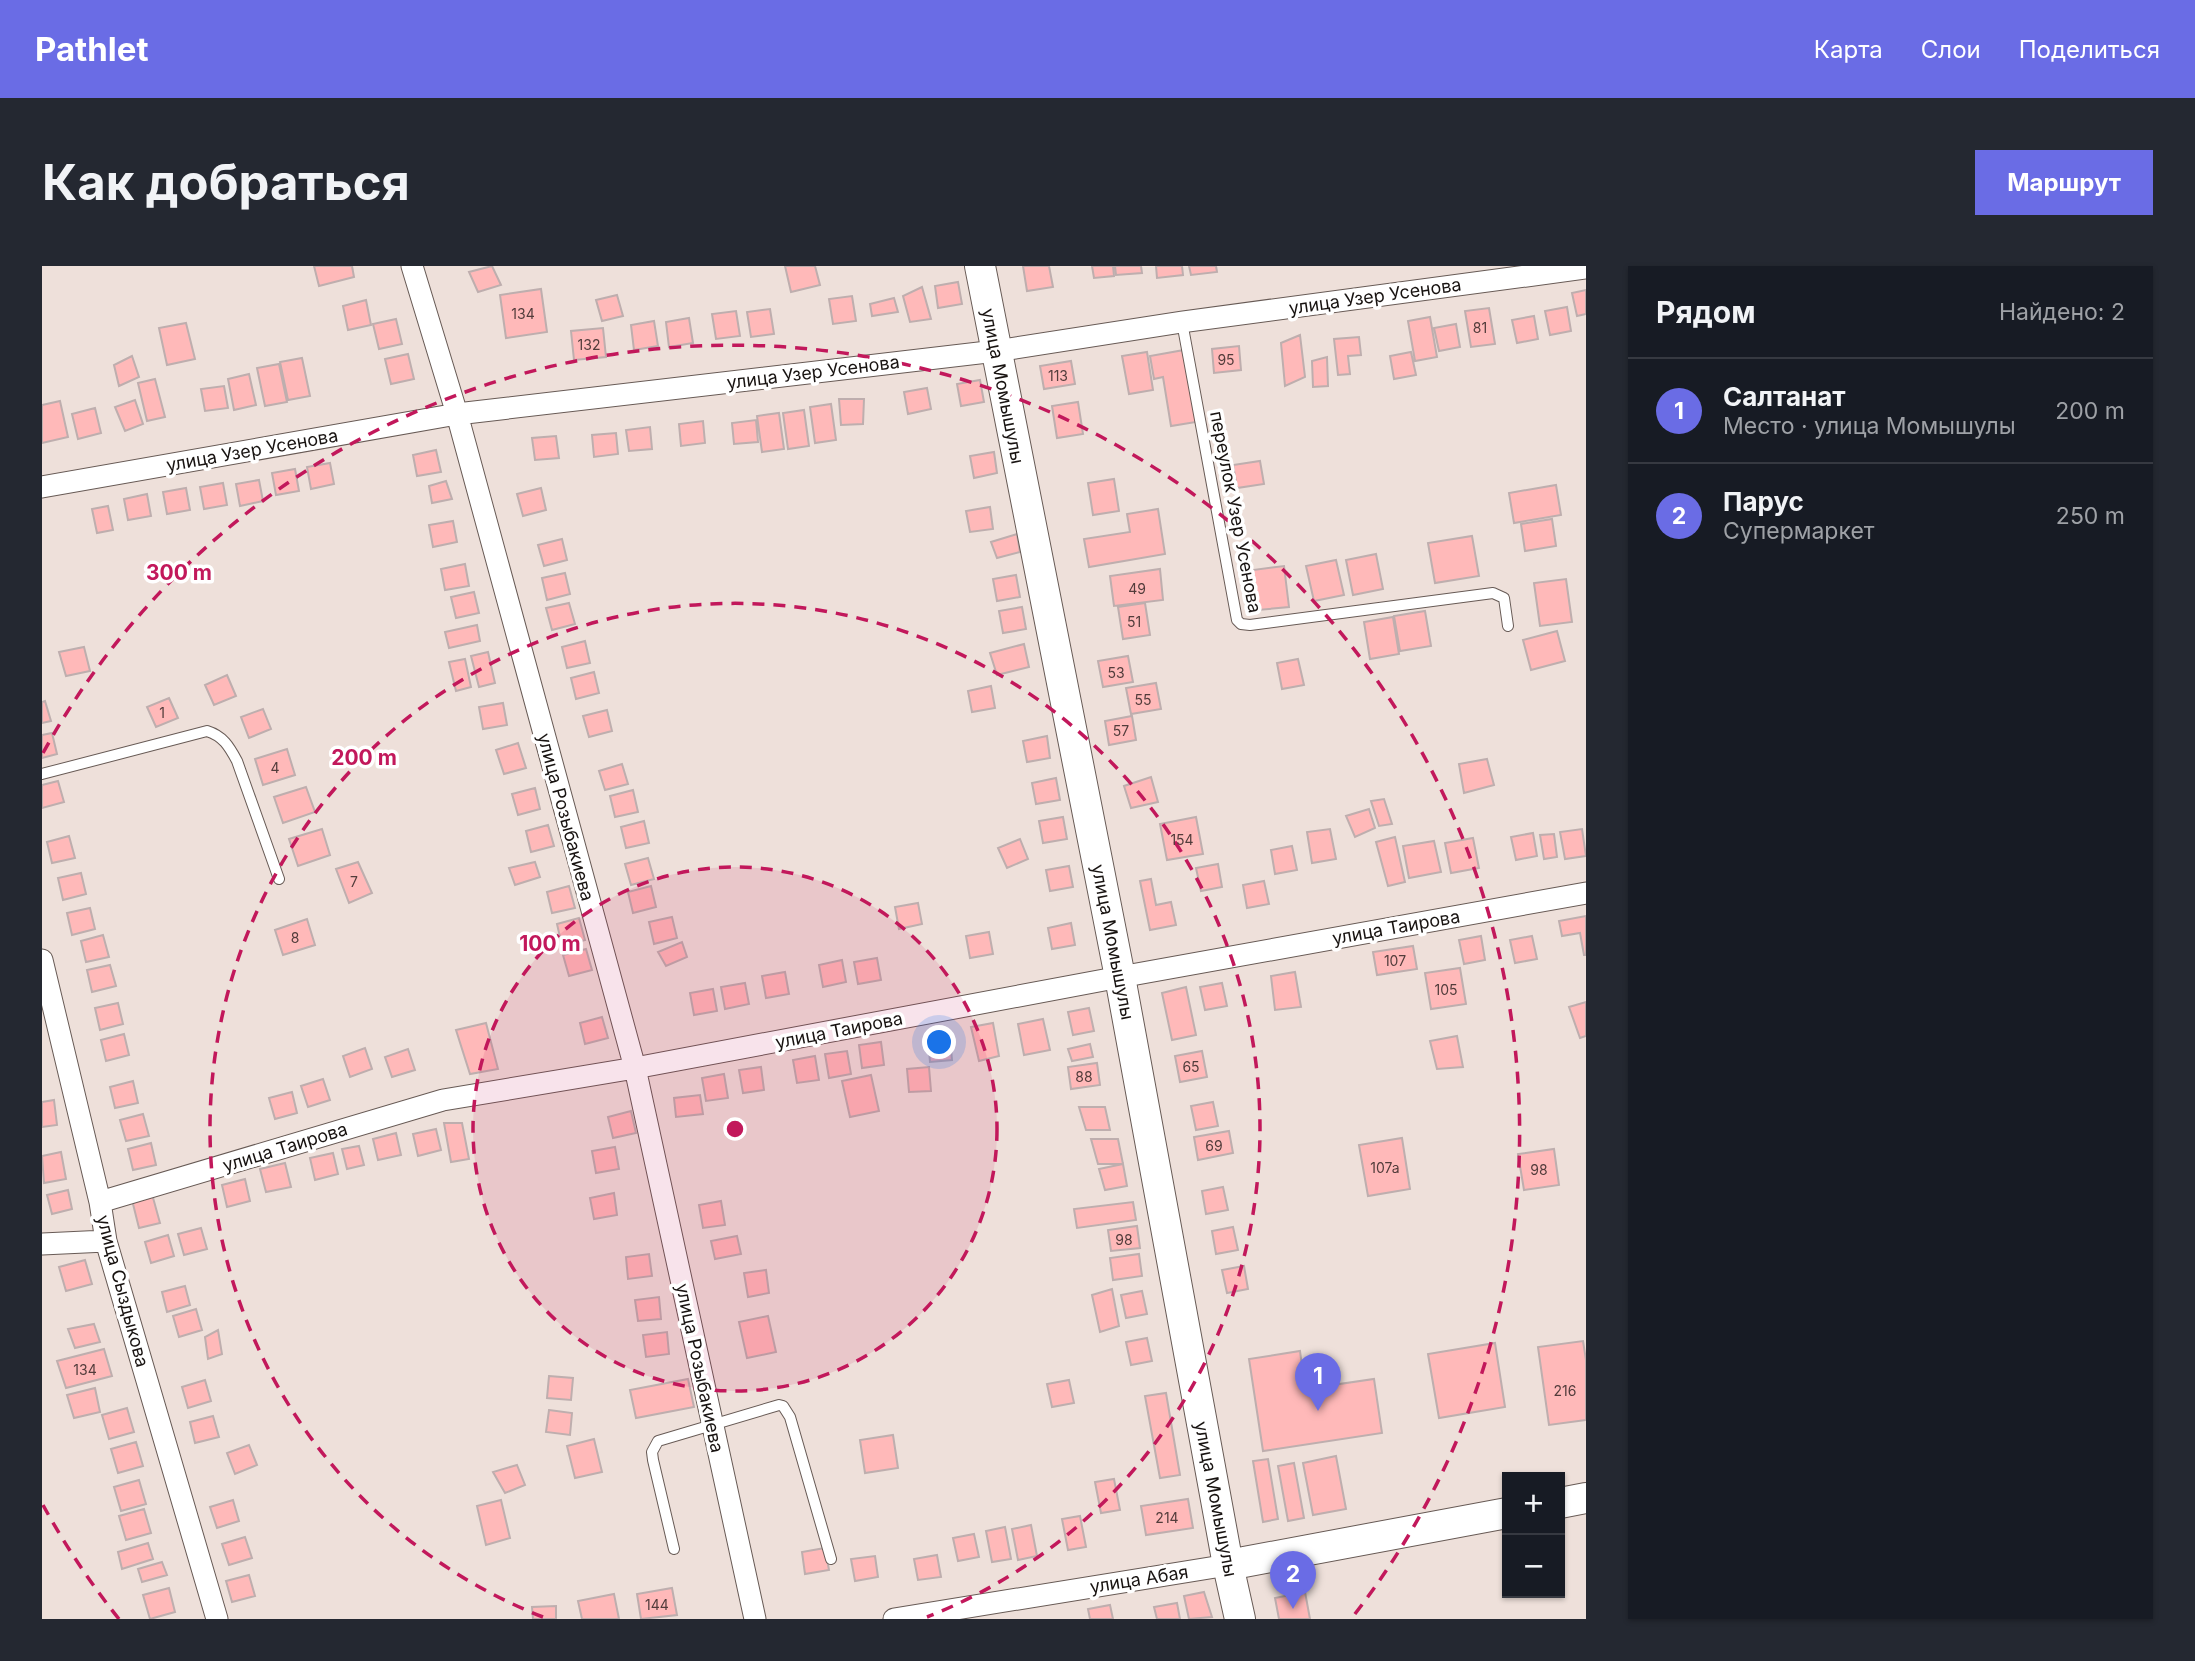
<!DOCTYPE html>
<html lang="ru">
<head>
<meta charset="utf-8">
<style>
  :root { --surface:#171b24; --page:#242831; --text:#f1f3f6; --muted:#9ea1a6; --line:#363941; --accent:#6a6ce5 }
  body { margin:0; font-family:Inter,sans-serif; background:var(--page); color:var(--text) }
  .controls { position:absolute; right:21px; bottom:21px; display:grid; overflow:hidden; border-radius:0px; box-shadow:0 2px 5px #0004 }
  .controls button { width:63px; height:63px; display:grid; place-items:center; padding:0; border:0; border-bottom:2px solid var(--line); background:var(--surface); color:var(--text); font:35px sans-serif }
  .you { position:absolute; left:898px; top:777px; width:24px; height:24px; margin:-18px; border:5px solid #fff; border-radius:50%; background:#1a73e8; box-shadow:0 0 0 10px #1a73e833 }
  .badge { display:grid; place-items:center; width:46px; height:46px; border-radius:50%; background:var(--accent); color:#fff; font-size:23px; font-weight:700 }
  .pin { position:absolute; translate:-50% -58px; filter:drop-shadow(0 2px 4px #0008) }
  .pin::after { content:''; position:absolute; top:37px; width:24px; height:21px; background:inherit; clip-path:polygon(0 0,100% 0,50% 100%) }
  .list { margin:0; padding:0; list-style:none }
  h2 { display:flex; justify-content:space-between; align-items:center; height:91px; margin:0; padding:0 28px; font-size:30px }
  h2 small { font-size:23px; font-weight:400; color:var(--muted) }
  .list li { display:grid; grid-template-columns:46px 1fr auto; gap:21px; align-items:center; box-sizing:border-box; height:105px; padding:0 28px; border-top:2px solid var(--line) }
  .list b { display:block; font-size:26px; white-space:nowrap }
  .list p { margin:0; font-size:23px; white-space:nowrap; color:var(--muted) }
  .list em { font-size:23px; font-style:normal; color:var(--muted) }
  .map { position:relative; flex:none; width:1544px; height:1353px; overflow:hidden; border-radius:0px }
  header { display:flex; align-items:center; gap:42px; box-sizing:border-box; height:98px; padding:0 35px; background:var(--accent); color:#fff }
  header strong { font-size:33px }
  nav { display:flex; gap:38px; margin-inline-start:auto; font-size:24px }
  .intro { display:flex; align-items:center; justify-content:space-between; box-sizing:border-box; height:168px; padding:0 42px }
  h1 { margin:0; font-size:49px }
  .button { padding:18px 32px; border-radius:0px; background:var(--accent); color:#fff; font-size:24px; font-weight:700 }
  main { display:flex; gap:42px; padding:0 42px }
  aside { flex:1; background:var(--surface); border-radius:0px; box-shadow:0 2px 5px #0004 }
  .map>svg:first-child { display:block }
  .building { fill:#ffb9b9; stroke:#beaeae; stroke-width:2 }
  .lines { fill:none; stroke-linecap:round; stroke-linejoin:round }
  .lane-casing { stroke:#675a55; stroke-width:12 }
  .street-casing { stroke:#675a55; stroke-width:23 }
  .secondary-casing { stroke:#675a55; stroke-width:32 }
  .lane { stroke:#fff; stroke-width:10 }
  .street { stroke:#fff; stroke-width:21 }
  .secondary { stroke:#fff; stroke-width:30 }
  .ring { fill:none; stroke:#c2185b; stroke-width:3.5; stroke-dasharray:12 9 }
  .labels { text-anchor:middle; dominant-baseline:central; stroke-width:7; stroke-linejoin:round; paint-order:stroke }
  .number-label { font-size:14px; fill:#523c3b }
  .street-label { font-size:18px; fill:#181311; stroke:#fff }
  .centre { fill:#c2185b; stroke:#fff; stroke-width:3.5 }
  .ring-label { font-size:21px; text-anchor:middle; font-weight:bold; fill:#c2185b; stroke:#fff; stroke-width:7; stroke-linejoin:round; paint-order:stroke }
</style>
</head>
<body>
<header>
<strong>Pathlet</strong>
<nav><a>Карта</a><a>Слои</a><a>Поделиться</a></nav>
</header>
<div class="intro"><h1>Как добраться</h1><a class="button">Маршрут</a></div>
<main>
<div class="map">
<svg width="1544" height="1353" viewBox="0 0 1544 1353">
  <rect width="100%" height="100%" fill="#eee0da"/>
  <path class="building" d="M272 0H310L312 11 277 20Z
    M450 0 459 19 436 26 427 6Z
    M743 0H773L778 19 749 26Z
    M981 0H1007L1011 21 985 25Z
    M1050 0H1071L1072 10 1052 12Z
    M1073 0H1099L1100 7 1074 9Z
    M1114 0H1140L1141 9 1115 12Z
    M1147 0H1174L1175 6 1149 9Z
    M916 16 920 38 896 42 893 20Z
    M880 21 889 53 868 56 861 30Z
    M499 23 505 66 464 72 458 29Z
    M1544 24V48L1535 50 1530 27Z
    M575 29 581 50 560 55 554 34Z
    M810 30 814 55 791 58 787 33Z
    M852 32 856 46 830 50 828 38Z
    M324 34 329 59 306 64 301 40Z
    M1525 41 1529 65 1508 69 1503 45Z
    M1447 42 1453 78 1429 81 1423 45Z
    M728 43 732 68 709 71 705 46Z
    M694 45 698 70 674 73 670 48Z
    M1492 50 1496 73 1475 77 1470 54Z
    M1388 51 1395 91 1373 95 1366 55Z
    M647 52 651 77 627 81 624 56Z
    M354 53 360 78 337 83 331 58Z
    M612 55 616 80 592 84 589 59Z
    M144 57 153 93 125 99 117 62Z
    M1414 58 1418 81 1397 85 1392 62Z
    M561 62 564 91 532 94 529 65Z
    M1258 69 1263 111 1243 120 1239 77Z
    M1317 71 1319 89 1306 90 1308 108 1296 109 1292 73Z
    M1197 80 1199 104 1172 107 1170 83Z
    M1142 84 1154 156 1129 160 1121 111 1112 113 1108 90Z
    M1105 86 1111 124 1087 128 1080 90Z
    M1369 86 1374 109 1352 113 1348 90Z
    M366 88 372 113 349 118 343 93Z
    M90 90 97 111 77 120 72 99Z
    M1285 91 1286 120 1271 121 1270 95Z
    M260 92 268 130 246 134 238 96Z
    M1029 95 1033 118 1002 123 998 100Z
    M237 98 245 136 223 140 215 102Z
    M207 108 214 139 192 144 186 113Z
    M113 113 123 151 105 155 96 117Z
    M938 114 942 136 919 140 915 118Z
    M182 120 186 142 163 145 159 123Z
    M885 122 889 143 866 148 862 126Z
    M797 133H822L821 158 799 159Z
    M93 134 101 158 83 165 73 141Z
    M18 135 26 171 0 177V139Z
    M1036 136 1041 168 1015 172 1010 140Z
    M789 138 794 174 773 177 768 141Z
    M53 142 59 167 36 173 30 148Z
    M762 144 767 180 746 183 741 147Z
    M737 147 742 183 720 186 715 150Z
    M714 154 716 176 692 178 690 157Z
    M661 155 663 177 639 180 637 158Z
    M608 161 610 183 587 185 584 164Z
    M574 167 576 188 552 191 550 169Z
    M514 170 517 192 493 194 490 172Z
    M394 184 399 206 375 210 371 189Z
    M952 186 955 207 932 212 928 190Z
    M1218 195 1222 218 1195 222 1191 199Z
    M288 197 292 218 269 223 265 201Z
    M253 203 257 225 234 229 230 207Z
    M1072 213 1077 245 1051 249 1046 217Z
    M217 214 221 235 198 240 194 218Z
    M404 215 410 233 390 237 387 220Z
    M181 217 185 239 162 243 158 221Z
    M1514 219 1519 249 1472 257 1467 227Z
    M144 222 148 244 125 248 121 226Z
    M499 222 504 244 481 250 475 228Z
    M105 228 109 250 86 254 82 233Z
    M66 240 71 264 55 267 50 243Z
    M948 241 951 263 928 266 924 245Z
    M1116 243 1123 288 1047 301 1042 273 1088 266 1085 248Z
    M1510 253 1514 280 1483 285 1479 258Z
    M411 255 415 276 391 281 387 259Z
    M975 268 978 286 955 292 949 276Z
    M1430 270 1437 310 1393 317 1386 277Z
    M520 273 525 294 502 300 496 279Z
    M1334 288 1341 323 1311 329 1304 294Z
    M1294 294 1302 329 1272 335 1264 300Z
    M423 298 427 320 403 324 399 303Z
    M1242 300 1247 341 1216 344 1211 304Z
    M1118 303 1121 334 1072 340 1068 310Z
    M523 307 528 328 505 334 500 312Z
    M974 309 978 331 955 335 951 313Z
    M1524 313 1530 356 1498 360 1492 317Z
    M432 326 437 347 414 352 409 331Z
    M527 337 533 358 510 364 504 342Z
    M1103 337 1108 369 1081 373 1076 341Z
    M980 341 984 363 961 367 957 345Z
    M1383 345 1389 380 1358 385 1352 350Z
    M1351 351 1357 388 1328 393 1322 356Z
    M435 359 438 375 407 382 403 366Z
    M1515 365 1523 395 1489 404 1481 374Z
    M543 375 548 397 525 402 520 381Z
    M982 378 987 401 955 409 948 387Z
    M42 381 48 405 24 410 17 386Z
    M446 386 453 417 437 421 429 390Z
    M1086 390 1091 416 1061 421 1056 395Z
    M423 393 429 421 414 425 407 396Z
    M1256 393 1262 419 1240 423 1235 397Z
    M552 406 557 427 534 433 529 412Z
    M185 409 194 430 172 439 163 419Z
    M1114 417 1119 443 1089 448 1084 422Z
    M949 420 953 442 930 446 926 425Z
    M127 432 136 452 114 461 105 441Z
    M3 435 9 455 0 457V436Z
    M461 437 465 459 441 463 437 441Z
    M221 443 229 463 207 472 199 451Z
    M565 444 570 465 547 471 541 450Z
    M1090 450 1094 474 1067 479 1063 455Z
    M10 467 15 488 0 492V469Z
    M1005 470 1008 492 985 496 981 475Z
    M476 477 484 502 462 508 454 484Z
    M245 483 253 509 221 519 213 493Z
    M1445 493 1452 519 1422 527 1417 498Z
    M580 498 586 518 563 524 557 505Z
    M1109 511 1116 536 1089 542 1082 520Z
    M1014 512 1018 534 994 538 990 517Z
    M16 515 22 536 0 542V519Z
    M264 521 273 546 241 557 232 531Z
    M493 522 498 543 476 549 470 528Z
    M591 524 596 546 573 551 568 530Z
    M1342 533 1350 558 1337 560 1329 535Z
    M1327 543 1333 562 1313 571 1304 550Z
    M1021 551 1025 573 1001 577 997 555Z
    M1154 551 1161 588 1125 594 1118 558Z
    M602 555 607 577 584 582 579 561Z
    M506 559 512 580 489 586 484 565Z
    M280 563 288 589 256 600 247 573Z
    M1288 563 1294 593 1270 597 1265 566Z
    M1540 563 1544 590 1523 593 1518 566Z
    M1491 567 1495 590 1474 594 1469 571Z
    M1512 568 1515 591 1502 593 1498 569Z
    M27 570 33 592 10 597 5 576Z
    M1353 571 1363 616 1346 620 1334 576Z
    M1431 572 1437 602 1409 607 1403 577Z
    M978 573 986 593 965 602 956 582Z
    M1392 575 1399 606 1367 612 1361 580Z
    M1250 580 1255 604 1233 608 1229 584Z
    M606 592 612 613 589 619 583 598Z
    M316 596 330 627 307 637 294 603Z
    M493 596 498 611 473 619 467 602Z
    M1176 598 1180 621 1159 625 1154 602Z
    M1027 600 1031 621 1008 625 1004 604Z
    M39 607 44 628 21 634 16 612Z
    M1109 613 1114 639 1129 636 1134 659 1108 664 1098 615Z
    M1222 615 1227 638 1205 642 1201 619Z
    M527 620 533 642 510 647 505 626Z
    M609 620 614 641 591 647 586 626Z
    M876 637 880 658 857 663 853 641Z
    M48 642 53 663 30 669 25 647Z
    M1544 650V689H1542L1538 667 1520 670 1517 655Z
    M630 651 635 672 612 678 607 656Z
    M537 652 543 674 520 680 515 658Z
    M265 653 273 679 241 689 233 664Z
    M1029 657 1033 679 1010 683 1006 662Z
    M947 666 951 688 928 692 924 670Z
    M61 669 67 691 44 696 39 675Z
    M1439 670 1443 694 1422 698 1417 674Z
    M1490 670 1495 693 1473 697 1468 674Z
    M640 676 645 691 624 700 616 686Z
    M1371 680 1375 703 1335 709 1331 686Z
    M544 683 550 704 527 710 521 689Z
    M835 692 839 714 816 718 812 696Z
    M800 694 804 716 781 721 777 699Z
    M68 699 74 720 50 726 45 704Z
    M1418 702 1424 738 1389 743 1383 707Z
    M743 706 747 728 724 732 720 710Z
    M1253 706 1259 741 1233 744 1229 710Z
    M703 717 707 738 683 743 679 721Z
    M1180 717 1185 740 1163 744 1158 721Z
    M1144 721 1154 769 1130 774 1120 727Z
    M671 723 675 745 652 749 648 727Z
    M1544 736V770L1538 772 1527 741Z
    M76 737 81 758 58 764 53 742Z
    M1047 742 1052 765 1031 769 1026 746Z
    M560 751 566 772 543 778 538 757Z
    M1001 753 1008 784 982 789 976 758Z
    M444 757 456 803 428 808 414 764Z
    M951 757 957 790 937 795 929 761Z
    M82 768 87 789 64 795 59 774Z
    M908 770 910 794 888 796 886 772Z
    M1415 770 1421 801 1395 803 1388 775Z
    M839 776 842 799 820 802 817 779Z
    M1048 778 1051 791 1030 795 1026 783Z
    M323 782 330 803 308 811 301 790Z
    M366 783 373 804 350 811 343 791Z
    M805 785 809 808 787 812 783 788Z
    M1160 785 1165 811 1138 816 1133 790Z
    M773 790 777 814 755 817 751 794Z
    M1055 797 1058 819 1029 823 1026 801Z
    M719 801 722 824 701 827 697 804Z
    M887 801 889 825 867 826 865 803Z
    M682 808 686 832 664 835 660 812Z
    M829 809 837 845 808 851 800 815Z
    M281 813 288 834 266 841 259 820Z
    M91 815 96 837 73 842 68 821Z
    M250 826 255 847 233 853 227 832Z
    M658 829 661 848 634 851 632 832Z
    M12 834 15 859 0 861V836Z
    M1171 836 1176 860 1154 864 1149 840Z
    M1037 841H1063L1068 864H1044Z
    M589 845 594 867 571 872 566 851Z
    M101 848 107 870 84 875 78 854Z
    M402 857H420L427 893 409 896Z
    M394 863 399 884 376 890 371 868Z
    M1187 865 1191 887 1156 894 1152 871Z
    M354 867 359 889 336 894 331 873Z
    M1360 872 1368 923 1326 930 1317 879Z
    M1049 873H1076L1081 898H1056Z
    M109 877 114 899 91 904 86 883Z
    M317 880 322 899 305 903 300 883Z
    M573 881 577 903 554 907 550 885Z
    M1512 883 1517 919 1482 924 1476 888Z
    M19 886 24 913 2 917 0 890Z
    M291 887 296 908 273 914 268 892Z
    M243 897 249 921 224 926 218 903Z
    M1081 898 1085 920 1063 924 1057 903Z
    M203 913 208 935 185 941 180 919Z
    M1181 921 1186 944 1164 948 1160 925Z
    M26 924 30 943 10 948 5 929Z
    M572 927 575 949 552 953 548 932Z
    M110 928 118 957 97 962 90 934Z
    M679 935 683 959 661 962 657 939Z
    M1091 936 1094 954 1035 962 1032 943Z
    M1095 960 1098 982 1069 985 1066 964Z
    M1191 961 1196 984 1174 988 1170 965Z
    M159 962 165 983 142 989 136 968Z
    M126 969 132 990 109 997 103 976Z
    M695 970 699 988 673 993 669 975Z
    M607 988 610 1010 586 1013 584 991Z
    M1097 988 1100 1010 1071 1014 1068 992Z
    M43 994 50 1018 24 1025 17 1001Z
    M1202 1000 1206 1023 1185 1027 1180 1004Z
    M724 1004 727 1027 706 1031 702 1007Z
    M143 1020 148 1039 125 1046 120 1026Z
    M1070 1023 1077 1060 1058 1066 1050 1029Z
    M1100 1025 1105 1048 1084 1052 1079 1029Z
    M617 1031 619 1053 596 1055 593 1034Z
    M154 1043 160 1064 137 1071 131 1050Z
    M726 1050 734 1086 705 1092 697 1056Z
    M52 1058 58 1076 33 1082 26 1063Z
    M176 1064 180 1088 166 1093 163 1071Z
    M625 1066 627 1088 604 1091 601 1069Z
    M1105 1072 1110 1095 1089 1099 1084 1076Z
    M1541 1075 1544 1094V1154L1507 1159 1496 1081Z
    M1453 1077 1463 1141 1397 1152 1386 1088Z
    M62 1083 70 1110 24 1122 15 1095Z
    M1258 1085 1263 1123 1332 1113 1340 1167 1221 1185 1207 1093Z
    M507 1110 531 1112 529 1134 505 1132Z
    M646 1113 652 1141 594 1152 588 1124Z
    M163 1114 169 1135 146 1142 140 1121Z
    M1027 1114 1032 1137 1010 1141 1005 1118Z
    M53 1122 58 1146 32 1152 25 1129Z
    M1124 1127 1138 1209 1118 1212 1103 1130Z
    M85 1142 92 1166 67 1173 60 1149Z
    M507 1144 530 1147 528 1169 504 1166Z
    M171 1150 177 1171 153 1177 148 1156Z
    M851 1169 856 1202 823 1207 818 1174Z
    M552 1173 560 1206 533 1212 525 1180Z
    M94 1176 101 1200 76 1207 69 1183Z
    M207 1179 215 1199 193 1208 185 1187Z
    M1294 1190 1304 1243 1271 1249 1261 1197Z
    M1226 1193 1236 1253 1221 1256 1211 1195Z
    M1252 1197 1262 1252 1246 1255 1236 1200Z
    M475 1199 483 1219 463 1227 451 1206Z
    M1072 1213 1078 1244 1059 1247 1053 1216Z
    M97 1214 104 1238 79 1245 72 1221Z
    M1146 1233 1151 1262 1104 1269 1099 1240Z
    M191 1234 197 1255 175 1262 168 1241Z
    M459 1234 468 1272 444 1279 435 1240Z
    M102 1243 109 1267 84 1274 77 1250Z
    M1038 1250 1044 1281 1026 1284 1020 1253Z
    M989 1259 995 1290 976 1294 970 1263Z
    M963 1261 969 1293 950 1296 944 1265Z
    M932 1268 937 1291 916 1295 911 1272Z
    M203 1271 210 1292 187 1299 180 1278Z
    M106 1277 111 1293 80 1303 76 1286Z
    M783 1282 787 1304 763 1308 760 1286Z
    M895 1289 899 1311 876 1314 872 1293Z
    M833 1290 836 1311 813 1315 809 1293Z
    M120 1296 125 1309 100 1316 96 1303Z
    M207 1309 213 1330 190 1336 184 1315Z
    M127 1322 133 1346 108 1353 101 1329Z
    M630 1322 635 1349 599 1353 595 1328Z
    M1162 1326 1170 1351 1147 1353 1142 1330Z
    M1263 1326 1268 1353H1237L1233 1332Z
    M572 1328 577 1353H540L536 1335Z
    M1135 1337 1138 1353H1115L1112 1341Z
    M1068 1339 1071 1353H1048L1046 1343Z
    M514 1340V1353H491L490 1341Z"/>
  <g class="lines">
    <defs>
      <path id="lane" d="M1140 56 1195 354 1199 358 1208 359 1451 327 1462 332 1466 360
        M0 508 165 465C181 470 187 480 195 495L237 613
        M632 1283 611 1194 610 1186 616 1175 737 1139 741 1140 748 1151 789 1293"/>
      <path id="street" d="M370 0 415 148 593 802 713 1353
        M0 221 415 148 954 85 1140 56 1544 2
        M0 694 58 936 64 975 175 1353
        M58 936 401 834 593 802 1078 711 1544 627
        M0 978 64 975
        M852 1353 1186 1299"/>
      <path id="secondary" d="M938 0 1078 711 1186 1299 1198 1353
        M1518 1237 1544 1232
        M1186 1299 1465 1247"/>
    </defs>
    <use href="#lane" class="lane-casing"/>
    <use href="#street" class="street-casing"/>
    <use href="#secondary" class="secondary-casing"/>
    <use href="#lane" class="lane"/>
    <use href="#street" class="street"/>
    <use href="#secondary" class="secondary"/>
  </g>
  <circle cx="693" cy="863" r="262" fill="#c2185b" fill-opacity=".12"/>
  <g class="ring">
    <circle cx="693" cy="863" r="262"/>
    <path d="M501 1351A525 525 0 1 1 885 1351"/>
    <path d="M77 1353A787 787 0 0 1 1 1239M1 487A787 787 0 1 1 1309 1353"/>
  </g>
  <g class="labels">
    <g class="number-label">
      <text x="481" y="47">134</text>
      <text x="1438" y="61">81</text>
      <text x="547" y="78">132</text>
      <text x="1184" y="93">95</text>
      <text x="1016" y="109">113</text>
      <text x="1095" y="322">49</text>
      <text x="1092" y="355">51</text>
      <text x="1074" y="406">53</text>
      <text x="1101" y="433">55</text>
      <text x="120" y="446">1</text>
      <text x="1079" y="464">57</text>
      <text x="233" y="501">4</text>
      <text x="1140" y="573">154</text>
      <text x="312" y="615">7</text>
      <text x="253" y="671">8</text>
      <text x="1353" y="694">107</text>
      <text x="1404" y="723">105</text>
      <text x="1149" y="800">65</text>
      <text x="1042" y="810">88</text>
      <text x="1172" y="879">69</text>
      <text x="1343" y="901">107а</text>
      <text x="1497" y="903">98</text>
      <text x="1082" y="973">98</text>
      <text x="43" y="1103">134</text>
      <text x="1523" y="1124">216</text>
      <text x="1125" y="1251">214</text>
      <text x="615" y="1338">144</text>
    </g>
    <g class="street-label">
      <text transform="translate(1333 30) rotate(-8)">улица Узер Усенова</text>
      <text transform="translate(771 106) rotate(-7)">улица Узер Усенова</text>
      <text transform="translate(961 120) rotate(79)">улица Момышулы</text>
      <text transform="translate(210 184) rotate(-10)">улица Узер Усенова</text>
      <text transform="translate(1194 246) rotate(79)">переулок Узер Усенова</text>
      <text transform="translate(524 551) rotate(75)">улица Розыбакиева</text>
      <text transform="translate(1354 661) rotate(-10)">улица Таирова</text>
      <text transform="translate(1071 676) rotate(79)">улица Момышулы</text>
      <text transform="translate(797 764) rotate(-11)">улица Таирова</text>
      <text transform="translate(243 881) rotate(-17)">улица Таирова</text>
      <text transform="translate(81 1025) rotate(75)">улица Сыздыкова</text>
      <text transform="translate(658 1102) rotate(78)">улица Розыбакиева</text>
      <text transform="translate(1174 1233) rotate(79)">улица Момышулы</text>
      <text transform="translate(1097 1313) rotate(-9)">улица Абая</text>
    </g>
  </g>
  <circle cx="693" cy="863" r="10" class="centre"/>
  <g class="ring-label">
    <text x="137" y="314">300 m</text>
    <text x="322" y="499">200 m</text>
    <text x="508" y="685">100 m</text>
  </g>
</svg>
<div class="controls">
<button>+</button>
<button>−</button>
</div>
<div class="you"></div>
<div class="pin badge" style="left:1276px;top:1145px">1</div>
<div class="pin badge" style="left:1251px;top:1343px">2</div>
</div>
<aside>
<h2>Рядом<small>Найдено: 2</small></h2>
<ul class="list">
<li><span class="badge">1</span><div><b>Салтанат</b><p>Место · улица Момышулы</p></div><em>200 m</em></li>
<li><span class="badge">2</span><div><b>Парус</b><p>Супермаркет</p></div><em>250 m</em></li>
</ul>
</aside>
</main>
</body>
</html>
